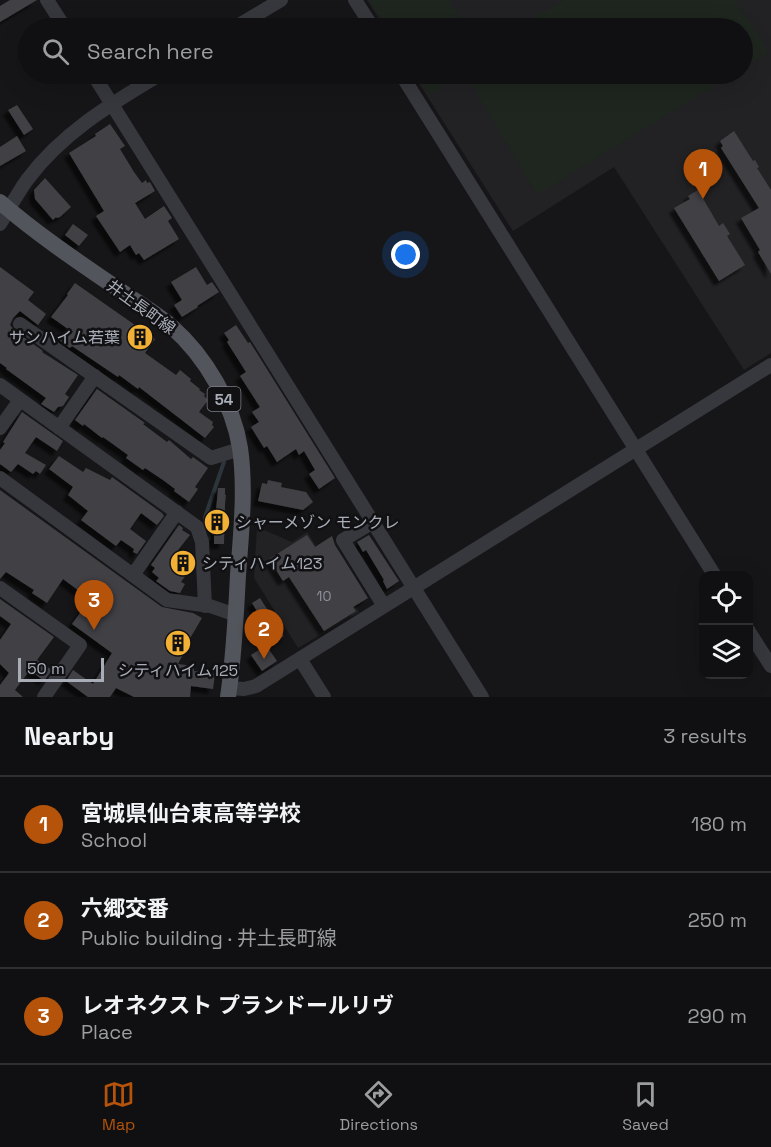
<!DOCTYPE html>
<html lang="en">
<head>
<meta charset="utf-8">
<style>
  :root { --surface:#101012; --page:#1e1e20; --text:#f1f3f6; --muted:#9c9d9f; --line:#303032; --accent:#b45309 }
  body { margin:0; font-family:"Space Grotesk","Noto Sans JP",sans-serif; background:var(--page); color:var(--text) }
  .controls { position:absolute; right:18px; bottom:18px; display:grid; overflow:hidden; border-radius:12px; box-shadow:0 6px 24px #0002 }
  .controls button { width:54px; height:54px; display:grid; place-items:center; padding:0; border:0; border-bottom:2px solid var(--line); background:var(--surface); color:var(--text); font:30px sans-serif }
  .scale { position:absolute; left:18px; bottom:15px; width:86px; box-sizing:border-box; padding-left:6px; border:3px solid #a8adb8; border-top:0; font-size:16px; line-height:21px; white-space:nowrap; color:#a8adb8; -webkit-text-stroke:4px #111113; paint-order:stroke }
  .you { position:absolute; left:406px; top:255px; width:21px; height:21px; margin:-15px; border:4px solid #fff; border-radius:50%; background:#1a73e8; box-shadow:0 0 0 9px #1a73e833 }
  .badge { display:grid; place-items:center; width:39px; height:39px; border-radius:50%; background:var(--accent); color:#fff; font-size:20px; font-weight:700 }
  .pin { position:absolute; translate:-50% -50px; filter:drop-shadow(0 2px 3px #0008) }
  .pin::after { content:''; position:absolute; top:32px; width:21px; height:18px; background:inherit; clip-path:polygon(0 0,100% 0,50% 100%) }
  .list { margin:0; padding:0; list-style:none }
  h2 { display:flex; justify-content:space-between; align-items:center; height:78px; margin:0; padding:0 24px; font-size:26px }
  h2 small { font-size:20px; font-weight:400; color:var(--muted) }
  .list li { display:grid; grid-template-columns:39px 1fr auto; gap:18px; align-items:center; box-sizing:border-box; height:96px; padding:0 24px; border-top:2px solid var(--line) }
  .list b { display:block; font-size:22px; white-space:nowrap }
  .list p { margin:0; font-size:20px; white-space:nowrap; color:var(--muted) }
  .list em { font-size:20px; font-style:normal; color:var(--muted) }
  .icon { flex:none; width:33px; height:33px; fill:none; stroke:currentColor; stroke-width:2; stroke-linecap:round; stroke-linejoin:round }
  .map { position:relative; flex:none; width:771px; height:697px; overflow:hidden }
  .search { position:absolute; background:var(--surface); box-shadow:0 6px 24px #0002; left:18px; right:18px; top:18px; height:66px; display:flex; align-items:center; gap:15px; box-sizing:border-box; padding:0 21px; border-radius:33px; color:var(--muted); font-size:22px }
  .sheet { height:366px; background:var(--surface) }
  nav { display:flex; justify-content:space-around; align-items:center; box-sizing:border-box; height:84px; border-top:2px solid var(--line); background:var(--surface); font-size:16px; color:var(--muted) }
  nav a { display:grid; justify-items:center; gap:3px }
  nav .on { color:var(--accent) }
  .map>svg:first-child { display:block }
  .built { fill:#222225 }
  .garden { fill:#1e261f }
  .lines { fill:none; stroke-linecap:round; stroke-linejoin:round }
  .stream { stroke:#2c353c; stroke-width:4 }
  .building { fill:#404145; filter:url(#shadow) }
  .minor { stroke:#37383d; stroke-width:14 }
  .major { stroke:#53555c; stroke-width:16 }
  .labels { text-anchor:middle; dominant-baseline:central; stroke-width:5; stroke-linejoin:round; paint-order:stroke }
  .number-label { font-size:14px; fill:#8e929b }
  .shield { fill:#111113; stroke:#7b7e86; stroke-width:1.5 }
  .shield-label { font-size:15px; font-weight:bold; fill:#a8adb8 }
  .street-label { font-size:16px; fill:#a8adb8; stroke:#111113 }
  .poi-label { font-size:16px; fill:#a8adb8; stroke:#111113; text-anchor:start }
</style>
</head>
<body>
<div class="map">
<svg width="771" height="697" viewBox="0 0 771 697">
  <defs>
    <filter id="shadow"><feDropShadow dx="-5" dy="5" stdDeviation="1.5" flood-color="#0009"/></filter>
  </defs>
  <rect width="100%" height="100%" fill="#161618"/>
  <path class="built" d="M367 0H771V353L744 370 614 167 513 231 413 74H742V28H385Z
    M257 527 292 542 307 532 359 612 298 648 254 578Z"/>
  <path class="garden" d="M369 0H449L467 28H388Z
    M564 0H735L769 52 743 68 742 28H517Z
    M416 74H463L430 94Z
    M473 74H733L537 195 468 78Z"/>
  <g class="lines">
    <path class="stream" d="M209 538 205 528V517L224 462"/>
  </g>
  <path class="building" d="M10 0H37L0 22V6Z
    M17 105 33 129 24 135 8 110Z
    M110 124 125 146 120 149 134 172 142 183 146 180 147 183 150 182 155 191 135 203 145 219 164 206 172 218 168 221 179 239 144 260 139 253 136 255 130 245 120 252 96 216 104 211 69 153 96 136 95 134Z
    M734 131 753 161 755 160 759 167 757 168 771 190V274L758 252 760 250 741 218 759 208 721 148 723 146 720 141Z
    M17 136 26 151 0 166V147Z
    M45 178 71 207 60 217 57 218 56 217 53 220 35 199 34 190Z
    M698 190 719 226 723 223 730 234 727 236 745 265 719 281 674 208 690 199 688 196Z
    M73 224 88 235 79 246 65 235Z
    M0 267 34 292 28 300 46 314 38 325 20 311 13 318 10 325 15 331 43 351 42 352 78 375 65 394 69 397 63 406 58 407 54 412 41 404 46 398 6 369 7 368 0 363Z
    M196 267 207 285 212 282 219 292 197 306 198 307 182 317 174 305 182 300 171 282Z
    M75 283 155 339 145 353 176 375 180 370 191 379 190 381 200 389 199 390 205 394 204 396 208 400 199 412 213 422 212 425 214 427 205 438 139 387 138 389 119 375 118 377 72 346 70 348 59 340 68 329 51 317 68 295 67 294Z
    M236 325 248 343 250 342 335 478 319 489 309 474 315 470 304 451 299 455 296 449 277 462 267 446 264 448 251 427 259 422 252 412 260 407 240 376 246 372 227 342 229 340 224 333Z
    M97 389 145 423 143 424 167 442 169 440 191 459 193 457 208 468 195 487 198 489 189 502 174 491 175 489 163 480 145 468 143 470 126 458 128 455 103 437 102 438 84 424 83 426 75 420Z
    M22 412 63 441 57 451 36 437 25 453 46 465 40 474 36 471 33 474 18 464 11 472 0 464V450L5 443 3 442Z
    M59 456 83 472 86 468 110 480 112 477 162 513 164 516 157 525 141 513 130 529 146 541 137 554 133 552 134 549 121 540 116 546 81 520 88 511 68 495 73 487 49 469Z
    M268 480 282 483 281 487 306 492 313 502 303 510 258 501 262 483 267 484Z
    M218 488H225V495H226L225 504 224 544H214V533H210V511H216Z
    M0 490 162 607 193 613 202 618 189 640H191L178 664 194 666V671L215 674 213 689 191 686 190 697H134L116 688 110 697H88L66 681 73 670 93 684 112 653 72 624 90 599 63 579 47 603 32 593 34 590 6 572 0 579Z
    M179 525 183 528 182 530 190 535 178 550 194 562V564L181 582 185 584 180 593 170 591 156 581 159 578 152 572 155 568 151 565Z
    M307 535 315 547 332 536 335 545 368 598 353 607 356 611 324 631 289 577 283 581 269 559Z
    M369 535 399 581 387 589 383 581 384 580 366 550 363 552 357 542Z
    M260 598 284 636 270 645 258 624 263 621 252 603Z
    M0 599 54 637 37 660 52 670 44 681 30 670 15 690 23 697H0V685L9 673 0 664V640L11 624 0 616Z
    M266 645 277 661 262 671 251 655Z"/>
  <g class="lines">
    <path class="minor" d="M47 0 65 28
      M355 0 373 28
      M234 28 281 0
      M93 74 482 697
      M401 74 715 576
      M0 224C9 209 17 194 27 180 63 132 111 104 161 74
      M20 324 211 458 240 449
      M0 385 197 527 202 542 205 606
      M0 428 20 400
      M59 428 95 376
      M0 478 167 600 210 606 236 615
      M373 522 343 540 384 606
      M133 575 177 512
      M0 588 80 645 44 697
      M748 630 771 666
      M300 659 324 697
      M229 688 244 689 256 686 771 365"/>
    <path class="major" d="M0 202C38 235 80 263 121 291 138 303 157 314 172 327 206 357 233 404 240 448 246 489 241 534 238 575 236 616 234 657 228 697"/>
  </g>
  <defs>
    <symbol id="building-disc" viewBox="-11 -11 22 22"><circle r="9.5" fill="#f2b134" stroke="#111113"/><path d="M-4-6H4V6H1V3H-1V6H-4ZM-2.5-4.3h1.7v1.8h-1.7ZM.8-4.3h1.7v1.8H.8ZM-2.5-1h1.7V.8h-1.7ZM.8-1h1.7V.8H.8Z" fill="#111"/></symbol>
  </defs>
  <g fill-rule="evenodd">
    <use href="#building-disc" x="125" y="322" width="30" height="30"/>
    <use href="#building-disc" x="202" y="507" width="30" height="30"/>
    <use href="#building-disc" x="168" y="548" width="30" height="30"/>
    <use href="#building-disc" x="163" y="628" width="30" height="30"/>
  </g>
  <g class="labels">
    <g class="number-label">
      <text x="324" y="596">10</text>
    </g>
    <rect class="shield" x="207.5" y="387" width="33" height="24" rx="4.5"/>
    <g class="shield-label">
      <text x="224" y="399">54</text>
    </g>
    <g class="street-label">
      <text transform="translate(141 307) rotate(36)">井土長町線</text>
    </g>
    <g class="poi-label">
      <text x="120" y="337" text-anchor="end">サンハイム若葉</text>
      <text x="236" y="522">シャーメゾン モンクレ</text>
      <text x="202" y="563">シティハイム123</text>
      <text x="178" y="670" text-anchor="middle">シティハイム125</text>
    </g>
  </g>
</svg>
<div class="controls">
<button><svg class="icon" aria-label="locate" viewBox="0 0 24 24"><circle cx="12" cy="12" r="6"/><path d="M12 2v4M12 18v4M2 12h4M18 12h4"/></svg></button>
<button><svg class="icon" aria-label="layers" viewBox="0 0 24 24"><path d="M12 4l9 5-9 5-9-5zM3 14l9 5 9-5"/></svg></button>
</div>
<div class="scale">50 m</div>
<div class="you"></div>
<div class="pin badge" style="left:703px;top:199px">1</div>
<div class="pin badge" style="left:264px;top:659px">2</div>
<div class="pin badge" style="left:94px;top:630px">3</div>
<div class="search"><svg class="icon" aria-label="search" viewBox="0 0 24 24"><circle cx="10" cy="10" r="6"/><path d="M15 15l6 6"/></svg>Search here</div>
</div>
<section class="sheet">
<h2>Nearby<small>3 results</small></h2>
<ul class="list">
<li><span class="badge">1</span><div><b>宮城県仙台東高等学校</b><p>School</p></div><em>180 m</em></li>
<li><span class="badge">2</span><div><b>六郷交番</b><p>Public building · 井土長町線</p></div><em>250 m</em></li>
<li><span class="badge">3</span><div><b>レオネクスト プランドールリヴ</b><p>Place</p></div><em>290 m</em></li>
</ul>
</section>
<nav>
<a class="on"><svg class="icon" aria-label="map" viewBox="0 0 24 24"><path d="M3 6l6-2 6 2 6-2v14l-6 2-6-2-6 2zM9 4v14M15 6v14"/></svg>Map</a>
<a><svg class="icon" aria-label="directions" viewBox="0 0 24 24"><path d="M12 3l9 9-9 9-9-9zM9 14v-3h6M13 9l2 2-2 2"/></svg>Directions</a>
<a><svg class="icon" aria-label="saved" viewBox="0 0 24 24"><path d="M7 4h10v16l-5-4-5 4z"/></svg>Saved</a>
</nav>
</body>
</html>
